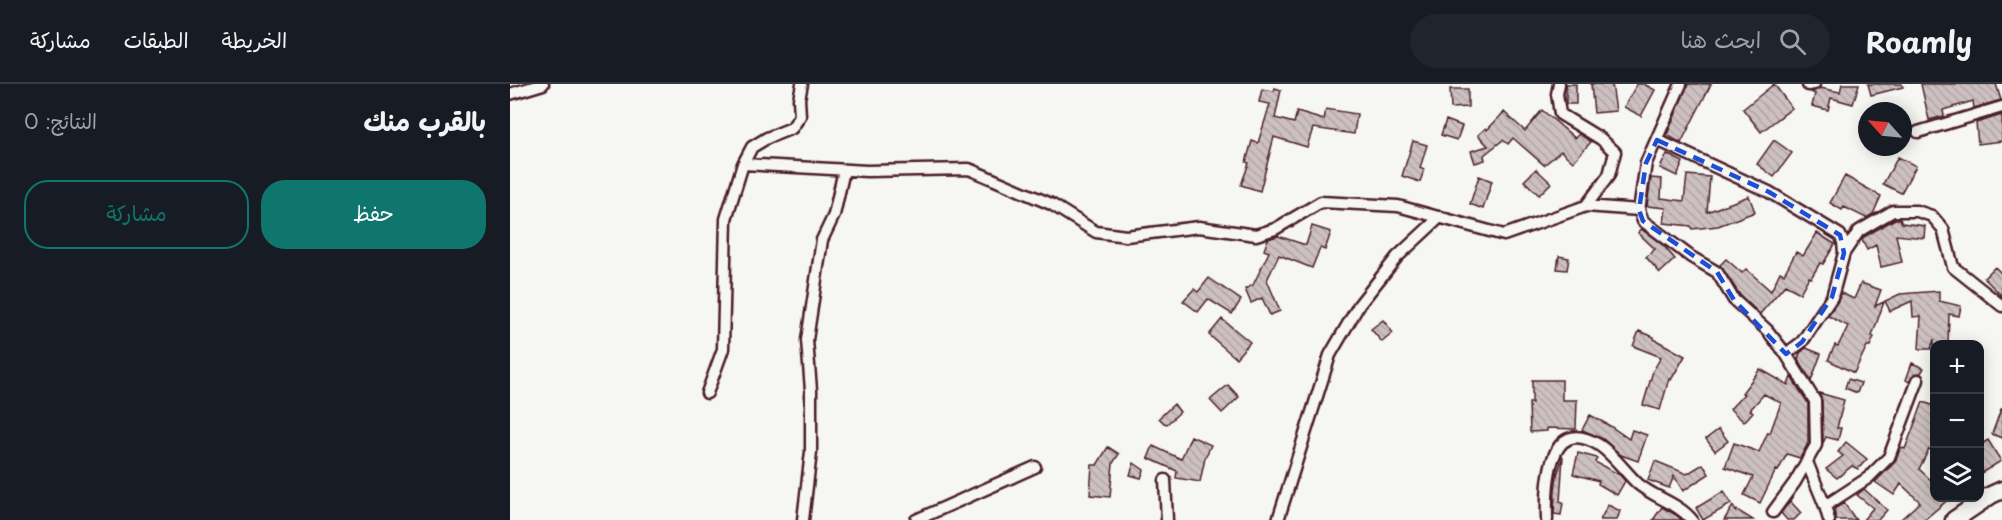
<!DOCTYPE html>
<html lang="ar">
<head>
<meta charset="utf-8">
<style>
  :root { --surface:#171b24; --page:#20242c; --text:#f1f3f6; --muted:#9ea1a6; --line:#363941; --accent:#0f766e }
  body { margin:0; font-family:"Playpen Sans","Playpen Sans Arabic",sans-serif; background:var(--page); color:var(--text); direction:rtl }
  .controls { position:absolute; right:18px; bottom:18px; display:grid; overflow:hidden; border-radius:12px; box-shadow:0 3px 15px #0003 }
  .controls button { width:54px; height:54px; display:grid; place-items:center; padding:0; border:0; border-bottom:2px solid var(--line); background:var(--surface); color:var(--text); font:30px sans-serif }
  .compass { position:absolute; left:1348px; top:18px; width:54px; height:54px; border-radius:50%; background:var(--surface); box-shadow:0 3px 15px #0003; rotate:297deg }
  .list { margin:0; padding:0; list-style:none }
  h2 { display:flex; justify-content:space-between; align-items:center; height:78px; margin:0; padding:0 24px; font-size:26px }
  h2 small { font-size:20px; font-weight:400; color:var(--muted) }
  .actions { display:flex; gap:12px; padding:18px 24px }
  .actions a { flex:1; padding:14px 0; border:2px solid var(--accent); border-radius:24px; text-align:center; font-size:21px; color:var(--accent) }
  .actions .main { background:var(--accent); color:#fff }
  .icon { flex:none; width:33px; height:33px; fill:none; stroke:currentColor; stroke-width:2; stroke-linecap:round; stroke-linejoin:round }
  .map { position:relative; flex:none; width:1492px; height:436px; overflow:hidden; direction:ltr }
  header { display:flex; align-items:center; gap:36px; box-sizing:border-box; height:84px; padding:0 30px; background:var(--surface); border-bottom:2px solid var(--line) }
  header strong { font-size:28px }
  nav { display:flex; gap:33px; margin-inline-start:auto; font-size:21px }
  .search { width:420px; height:54px; background:var(--page); display:flex; align-items:center; gap:15px; box-sizing:border-box; padding:0 21px; border-radius:33px; color:var(--muted); font-size:22px }
  main { display:flex }
  aside { flex:1; background:var(--surface) }
  .map>svg:first-child { display:block }
  .building { fill:url(#building-back-hatch); stroke:#4a1f2b; stroke-width:1.5 }
  .lines { fill:none; stroke-linecap:round; stroke-linejoin:round }
  .street-casing { stroke:#4a1f2b; stroke-width:15 }
  .primary-casing { stroke:#4a1f2b; stroke-width:21 }
  .street { stroke:#f6f6f2; stroke-width:10 }
  .primary { stroke:#f6f6f2; stroke-width:16 }
  .marked { fill:none; stroke:#1d4ed8; stroke-width:4.5; stroke-dasharray:12 8; stroke-linejoin:round }
</style>
</head>
<body>
<header>
<strong>Roamly</strong>
<div class="search"><svg class="icon" aria-label="search" viewBox="0 0 24 24"><circle cx="10" cy="10" r="6"/><path d="M15 15l6 6"/></svg>ابحث هنا</div>
<nav><a>الخريطة</a><a>الطبقات</a><a>مشاركة</a></nav>
</header>
<main>
<div class="map">
<svg width="1492" height="436" viewBox="0 0 1492 436">
  <defs>
    <pattern id="building-back-hatch" width="6" height="6" patternUnits="userSpaceOnUse" patternTransform="scale(1.5)"><rect width="6" height="6" fill="#ccc1c0"/><path d="M-1 5l2 2M0 0l6 6M5-1l2 2" fill="none" stroke="#b1a5a5"/></pattern>
  </defs>
  <rect width="100%" height="100%" fill="#f6f6f2"/>
  <filter id="ink" filterUnits="userSpaceOnUse"><feTurbulence type="fractalNoise" baseFrequency=".0167" numOctaves="2"/><feDisplacementMap in="SourceGraphic" scale="12" xChannelSelector="R" yChannelSelector="G"/><feConvolveMatrix kernelMatrix="1 2 1 2 8 2 1 2 1" color-interpolation-filters="sRGB"/></filter>
  <g filter="url(#ink)">
    <path class="building" d="M1056 0H1066V20H1056Z
      M1081 0H1102L1106 27 1084 29Z
      M1127 0H1134L1145 6 1131 32 1114 23Z
      M1178 0H1201L1171 59 1157 51Z
      M1264 0 1282 24 1251 48 1233 25Z
      M1332 0H1349L1343 20 1321 14 1318 26 1302 22 1305 10 1301 8 1310 4 1330 8Z
      M1358 0H1392L1393 3 1361 11Z
      M1411 0H1486L1491 16 1464 24 1463 17 1433 26 1434 32 1419 36Z
      M765 4 771 6 765 34 784 39 787 28 814 36 816 25 847 30 844 50 803 44 797 63 764 53 750 107 731 101 739 79 736 78 742 57 748 59 760 20 749 18 752 5 764 7Z
      M940 5H958V23L941 24Z
      M1032 26 1065 54 1069 50 1081 58 1063 78 1051 67 1034 81 1003 54 998 60 993 56 974 71 975 76 965 79 961 67 978 62 968 51 976 44 977 46 994 28 1015 47Z
      M1492 31V57L1468 60 1466 39Z
      M936 36 952 42 947 56 931 51Z
      M1264 56 1282 69 1264 93 1247 80Z
      M903 57 917 61 910 84 914 86 910 98 892 92Z
      M1157 70 1173 78 1167 92 1150 84Z
      M1388 73 1406 82 1391 109 1373 100Z
      M1026 85 1041 99 1029 111 1014 97Z
      M1177 91 1200 93 1197 128 1239 112 1245 128 1208 142 1182 145 1181 142 1154 139 1156 124 1137 122 1141 94 1152 95 1151 114 1174 117Z
      M969 92 982 97 973 125 960 120Z
      M1335 92 1371 112 1363 130 1356 134 1334 123 1332 126 1320 119Z
      M1385 135H1390L1392 139 1415 142 1414 154 1386 151 1392 178 1371 183 1366 161 1357 166 1352 156 1354 153Z
      M802 142 821 148 815 166 810 164 802 184 769 171 757 196 770 227 760 231 752 214 741 219 735 205 743 201 759 168 754 166 758 155 768 152 796 161Z
      M1131 145 1154 162 1165 175 1150 189 1136 173 1145 165 1128 149Z
      M1307 149 1325 160 1313 180 1310 179 1301 194 1299 193 1290 209 1275 201 1250 230 1230 211 1210 181 1216 175 1232 189 1236 185 1261 207 1270 188 1274 190 1286 168 1293 172Z
      M1049 172 1059 174 1057 186 1047 185Z
      M1485 183 1492 190V212L1474 194Z
      M699 194 731 216 722 230 698 215 688 228 673 217 684 205 688 208Z
      M1351 199 1371 206 1365 222 1374 218 1362 252 1364 253 1360 262H1357L1344 289 1318 276 1325 261 1328 262 1338 242 1318 232 1328 217 1331 209 1344 215Z
      M1429 207V217L1451 222 1449 232 1439 230 1438 261H1424V255L1421 265H1409L1411 232 1403 233 1402 217 1380 227 1375 217 1390 210Z
      M712 235 740 258 726 274 699 251Z
      M873 236 883 249 872 258 861 245Z
      M1129 247 1144 253V255L1175 272 1161 296 1159 295 1150 326 1133 321 1143 287 1151 273 1123 262Z
      M1296 264 1311 270 1301 297 1288 275 1290 269Z
      M1402 279 1414 284 1411 289 1404 290 1399 298 1396 296Z
      M1250 285 1278 301 1281 293 1298 319V359L1290 374 1277 370 1268 387 1266 386 1250 419 1234 411 1243 393 1215 383 1224 359 1249 368 1258 348 1260 349 1271 319 1254 310 1240 326 1243 328 1234 338 1220 325 1234 310 1232 309Z
      M1338 295 1351 299 1347 309 1335 304Z
      M1022 296H1052V316H1067L1066 345 1037 344V347L1020 348 1019 319H1022Z
      M718 301 729 313 712 329 700 316Z
      M1309 309 1334 316 1327 344H1331L1328 356 1316 353 1313 359 1312 317Z
      M1413 318 1425 322V367L1419 365 1409 385 1425 400V414H1440L1414 436H1390L1410 418 1391 400 1384 411 1365 398 1385 378 1391 363 1395 365Z
      M664 320 670 328 657 340 654 339 649 334Z
      M1491 325H1492V354L1482 350Z
      M1080 331 1100 342 1119 355 1122 346 1137 351 1128 377 1111 371 1093 355 1072 346Z
      M1209 345 1218 357 1205 367 1196 355Z
      M681 352 701 361 695 374 690 398 666 394 667 387 638 374 643 362 671 375Z
      M1478 356 1491 377 1470 390V361Z
      M1336 358 1357 375 1348 385 1342 382 1327 394 1316 385 1333 372 1328 368Z
      M598 363 609 370 603 379 600 413 580 411 582 381H587Z
      M1068 369 1087 374 1085 378 1110 391 1115 397 1107 411 1088 400 1089 397 1063 390Z
      M1053 372 1050 418 1053 419 1051 431 1044 430 1045 407 1047 391Z
      M1145 377 1177 390 1193 380 1199 390 1173 407 1164 392 1159 404 1138 396Z
      M624 379 634 386 631 394 620 391Z
      M1354 405 1377 426 1368 436H1353L1363 424 1347 411Z
      M1214 407 1221 420 1193 436 1186 424Z
      M1280 417 1291 429 1284 436H1277L1271 429Z
      M1334 419 1346 436H1326L1324 425Z
      M1098 421 1110 427 1107 436H1090Z
      M1223 422 1226 428 1227 426 1243 436H1214Z
      M1152 423 1166 431 1172 436H1143Z"/>
    <g class="lines">
      <defs>
        <path id="street" d="M1171 0 1136 79 1129 126 1133 137 1181 173 1207 188 1224 216 1257 246 1276 270 1305 317 1306 361 1285 398 1263 428
          M1298 1 1304 0
          M0 10 33 0
          M1408 48 1492 23
          M1147 56 1259 108 1330 151 1333 158 1334 169
          M233 80 357 87 459 85 541 120 586 148 616 152 689 143 746 151 765 145 811 118 888 122 994 151 1076 122 1099 91 1105 68 1091 55 1050 30 1047 10 1049 0
          M1076 122 1129 126
          M1276 270 1292 258 1322 213 1334 169 1349 147 1383 127H1407L1422 132 1433 145 1443 183 1492 222
          M197 309 213 265 216 135 233 80 242 63 257 54 282 44 290 32 289 15 292 0
          M1297 378 1315 422 1319 436
          M655 396 657 436
          M1315 422 1358 394 1379 373 1408 296
          M293 436 301 368V306L297 256 312 156 324 131 334 86
          M406 436 525 383
          M768 436 820 271 849 221 887 173 930 133
          M1037 436C1036 404 1037 329 1089 361 1104 371 1115 388 1128 400 1145 414 1168 419 1182 436"/>
        <path id="primary" d="M1444 436 1481 411 1492 406"/>
      </defs>
      <use href="#street" class="street-casing"/>
      <use href="#primary" class="primary-casing"/>
      <use href="#street" class="street"/>
      <use href="#primary" class="primary"/>
    </g>
  </g>
  <path class="marked" d="M1147 56 1259 108 1330 151 1334 169 1322 213 1292 258 1276 270 1224 216 1207 188 1133 137 1129 126 1136 79Z"/>
</svg>
<div class="controls">
<button>+</button>
<button>−</button>
<button><svg class="icon" aria-label="layers" viewBox="0 0 24 24"><path d="M12 4l9 5-9 5-9-5zM3 14l9 5 9-5"/></svg></button>
</div>
<svg class="compass" viewBox="-18 -18 36 36"><path d="M0-13l5 13h-10z" fill="#e53935"/><path d="M0 13l5-13h-10z" fill="#9ea1a6"/></svg>
</div>
<aside>
<h2>بالقرب منك<small>النتائج: 0</small></h2>
<ul class="list">
</ul>
<div class="actions"><a class="main">حفظ</a><a>مشاركة</a></div>
</aside>
</main>
</body>
</html>
